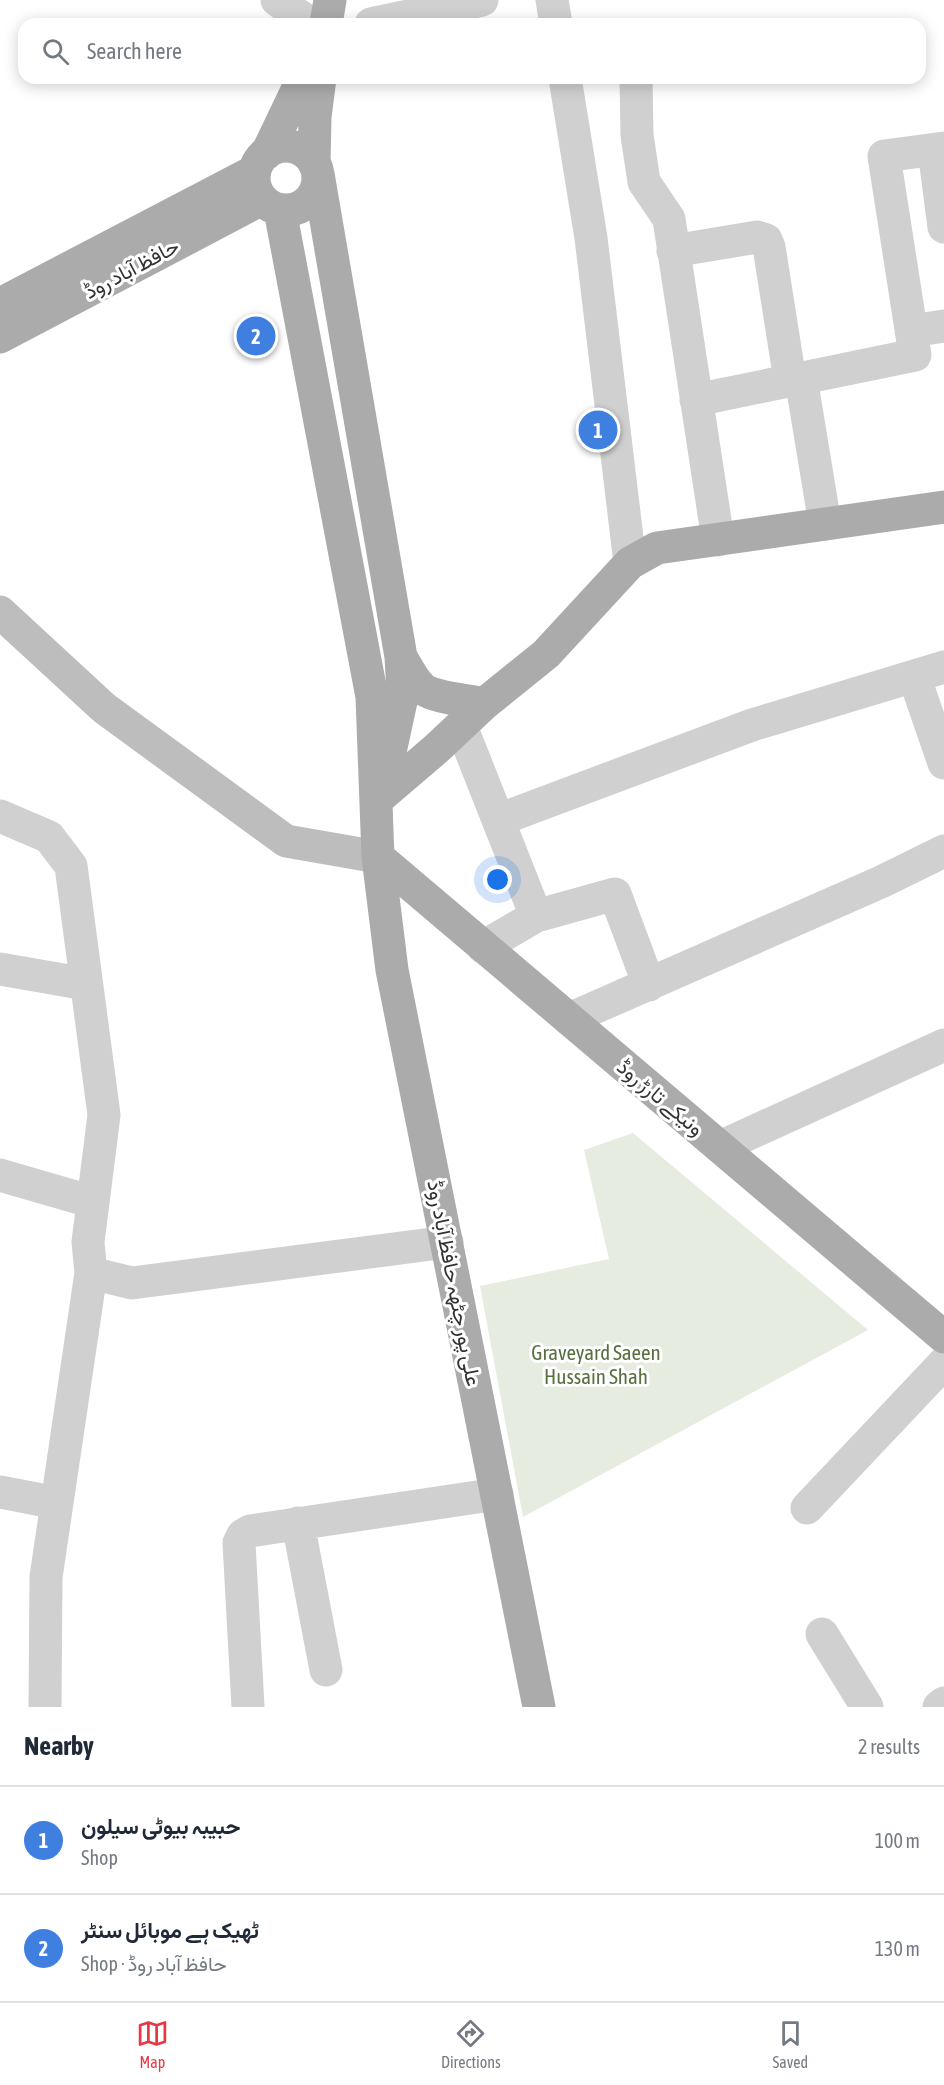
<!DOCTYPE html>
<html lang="en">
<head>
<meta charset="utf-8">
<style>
  :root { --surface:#fff; --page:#f6f6f7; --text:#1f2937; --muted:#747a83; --line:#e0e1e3; --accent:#e63946 }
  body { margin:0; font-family:"Asap Condensed",Vazirmatn,sans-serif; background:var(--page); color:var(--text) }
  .you { position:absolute; left:498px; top:880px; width:21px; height:21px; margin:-15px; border:4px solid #fff; border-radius:50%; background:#1a73e8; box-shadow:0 0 0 9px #1a73e833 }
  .badge { display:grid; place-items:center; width:39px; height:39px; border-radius:50%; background:var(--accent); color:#fff; font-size:20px; font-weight:700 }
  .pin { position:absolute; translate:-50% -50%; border:3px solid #fff; box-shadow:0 2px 6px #0006 }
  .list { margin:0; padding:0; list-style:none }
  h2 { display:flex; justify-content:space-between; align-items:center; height:78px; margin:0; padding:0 24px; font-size:26px }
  h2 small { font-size:20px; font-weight:400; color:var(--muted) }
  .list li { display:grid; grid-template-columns:39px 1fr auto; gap:18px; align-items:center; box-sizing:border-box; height:108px; padding:0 24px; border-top:2px solid var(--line) }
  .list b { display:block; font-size:22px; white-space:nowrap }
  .list p { margin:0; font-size:20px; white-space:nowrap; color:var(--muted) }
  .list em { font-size:20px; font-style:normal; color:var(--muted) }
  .icon { flex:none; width:33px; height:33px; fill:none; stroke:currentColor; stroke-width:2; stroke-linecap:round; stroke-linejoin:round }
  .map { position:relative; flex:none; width:944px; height:1707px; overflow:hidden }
  .search { position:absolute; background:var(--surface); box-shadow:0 3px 15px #0003; left:18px; right:18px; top:18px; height:66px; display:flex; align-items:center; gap:15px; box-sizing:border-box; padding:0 21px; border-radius:18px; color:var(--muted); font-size:22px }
  .sheet { height:294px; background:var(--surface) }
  nav { display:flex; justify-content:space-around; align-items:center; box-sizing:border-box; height:84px; border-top:2px solid var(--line); background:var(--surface); font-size:16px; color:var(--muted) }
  nav a { display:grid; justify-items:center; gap:3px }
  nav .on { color:var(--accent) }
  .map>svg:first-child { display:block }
  .green { fill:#e6ecdf }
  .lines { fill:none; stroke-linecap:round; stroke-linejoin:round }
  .street { stroke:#d0d0d0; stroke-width:33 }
  .secondary { stroke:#bdbdbd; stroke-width:33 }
  .primary { stroke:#ababab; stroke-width:33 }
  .labels { text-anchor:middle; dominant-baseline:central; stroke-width:6; stroke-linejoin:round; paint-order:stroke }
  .street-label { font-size:21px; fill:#333; stroke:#fff }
  .park-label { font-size:21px; fill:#56703f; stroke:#fff }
</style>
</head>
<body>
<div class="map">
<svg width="944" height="1707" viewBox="0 0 944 1707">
  <rect width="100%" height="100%" fill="#fff"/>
  <path class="green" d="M633 1133 868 1330 523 1517 480 1286 609 1259 584 1150Z"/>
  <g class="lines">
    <path class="street" d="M277 0 311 24
      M552 0 556 24
      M371 24 482 0
      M565 78 591 238 630 563
      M636 78 637 135 644 182 669 219 718 540
      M934 150 944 227
      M673 251 757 237 766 240 769 247 790 380
      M911 331 944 326
      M801 378 825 524
      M696 400 915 355 884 156 944 148
      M914 676 944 763
      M461 726 536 916
      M0 816 49 837 71 866 104 1115 88 1242 91 1273 46 1577 45 1707
      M498 820 752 725 944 667
      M483 947 536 916 615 894 649 985
      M0 969 86 984
      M569 1019 881 882 944 851
      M720 1147 944 1045
      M0 1175 93 1202
      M91 1273 132 1283 447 1242
      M0 1492 57 1503
      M807 1508 944 1363
      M298 1523 326 1670
      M822 1634 867 1707
      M248 1707 239 1543 243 1535 250 1531 497 1494
      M939 1707 944 1703"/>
    <path class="secondary" d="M0 612 104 708 286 841 378 857"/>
    <path class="primary" d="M326 24 330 0
      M254 178a32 32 0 1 1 64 0a32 32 0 1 1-64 0Z
      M267 153 303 78
      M314 163 315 117 320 78
      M318 174 401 657 403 692 387 766
      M280 210 372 697 378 857 392 970 539 1707
      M0 304 255 171
      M0 337 262 199
      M401 657C407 667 414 682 423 689 435 698 468 700 484 704
      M381 796 436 749 484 704 546 654 630 563 657 548 944 507
      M378 857 944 1337"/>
  </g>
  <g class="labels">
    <g class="street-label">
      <text transform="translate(131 268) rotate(-28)">حافظ آباد روڈ</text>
      <text transform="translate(661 1097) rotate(40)">ونیکے تارڑ روڈ</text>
      <text transform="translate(455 1283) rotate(79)">علی پور چٹھہ حافظ آباد روڈ</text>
    </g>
    <g class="park-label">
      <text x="596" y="1352">Graveyard Saeen<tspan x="596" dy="24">Hussain Shah</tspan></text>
    </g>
  </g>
</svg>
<div class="you"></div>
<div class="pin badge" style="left:598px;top:430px;background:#3f7fe0">1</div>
<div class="pin badge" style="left:256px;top:336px;background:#3f7fe0">2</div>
<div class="search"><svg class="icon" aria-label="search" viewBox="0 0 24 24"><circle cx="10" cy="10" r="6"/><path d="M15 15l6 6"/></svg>Search here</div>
</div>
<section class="sheet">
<h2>Nearby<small>2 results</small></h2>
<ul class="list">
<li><span class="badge" style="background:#3f7fe0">1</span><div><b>حبیبہ بیوٹی سیلون</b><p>Shop</p></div><em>100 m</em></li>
<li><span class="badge" style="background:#3f7fe0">2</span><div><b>ٹھیک ہے موبائل سنٹر</b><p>Shop · حافظ آباد روڈ</p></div><em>130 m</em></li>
</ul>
</section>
<nav>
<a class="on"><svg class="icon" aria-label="map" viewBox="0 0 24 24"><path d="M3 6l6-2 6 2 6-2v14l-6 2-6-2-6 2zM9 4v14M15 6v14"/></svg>Map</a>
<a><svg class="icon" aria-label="directions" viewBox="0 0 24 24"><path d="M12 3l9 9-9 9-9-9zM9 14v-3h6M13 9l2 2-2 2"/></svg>Directions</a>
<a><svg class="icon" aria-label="saved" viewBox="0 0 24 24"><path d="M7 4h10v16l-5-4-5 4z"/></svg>Saved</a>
</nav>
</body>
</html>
